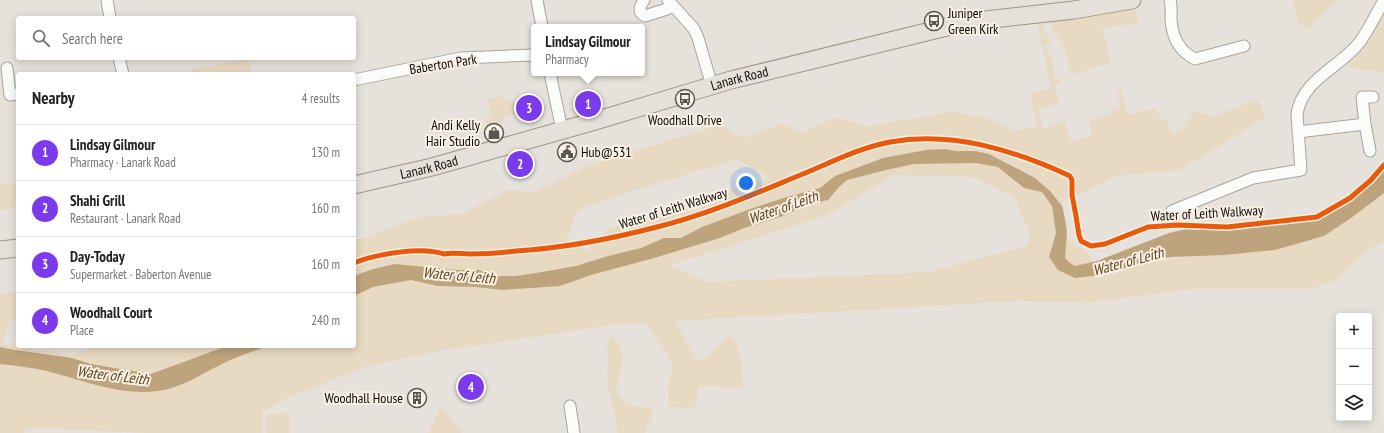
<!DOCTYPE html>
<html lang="en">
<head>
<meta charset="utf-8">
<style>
  :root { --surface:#fff; --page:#f6f6f6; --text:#222; --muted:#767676; --line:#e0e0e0; --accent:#7c3aed }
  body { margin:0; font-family:"PT Sans Narrow",sans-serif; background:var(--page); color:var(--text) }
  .controls { position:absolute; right:12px; bottom:12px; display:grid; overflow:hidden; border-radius:4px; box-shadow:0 2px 10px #0003 }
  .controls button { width:36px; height:36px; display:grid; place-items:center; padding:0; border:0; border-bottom:1px solid var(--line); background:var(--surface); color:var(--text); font:20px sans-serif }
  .you { position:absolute; left:746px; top:183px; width:14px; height:14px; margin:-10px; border:3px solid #fff; border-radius:50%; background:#1a73e8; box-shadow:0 0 0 6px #1a73e833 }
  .badge { display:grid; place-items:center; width:26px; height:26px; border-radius:50%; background:var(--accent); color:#fff; font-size:13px; font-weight:700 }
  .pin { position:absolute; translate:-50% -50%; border:2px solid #fff; box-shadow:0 1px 4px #0006 }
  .popup { position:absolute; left:531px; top:24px; width:114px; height:52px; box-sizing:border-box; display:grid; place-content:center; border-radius:4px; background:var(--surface); filter:drop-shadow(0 1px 3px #0005); font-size:13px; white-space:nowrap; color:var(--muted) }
  .popup b { font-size:15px; color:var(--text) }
  .popup::after { content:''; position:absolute; left:50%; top:100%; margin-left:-8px; border:8px solid transparent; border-top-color:var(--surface) }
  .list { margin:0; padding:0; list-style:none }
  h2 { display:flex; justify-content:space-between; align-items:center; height:52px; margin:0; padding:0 16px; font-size:17px }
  h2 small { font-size:13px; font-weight:400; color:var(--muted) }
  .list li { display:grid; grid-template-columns:26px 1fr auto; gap:12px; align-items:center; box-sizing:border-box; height:56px; padding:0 16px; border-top:1px solid var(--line) }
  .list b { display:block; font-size:15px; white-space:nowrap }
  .list p { margin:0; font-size:13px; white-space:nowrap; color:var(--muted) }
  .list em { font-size:13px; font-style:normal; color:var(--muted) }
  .icon { flex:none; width:22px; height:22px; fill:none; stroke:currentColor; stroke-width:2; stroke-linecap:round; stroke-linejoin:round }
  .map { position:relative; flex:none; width:1384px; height:433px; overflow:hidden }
  .search { position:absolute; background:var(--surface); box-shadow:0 2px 10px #0003; left:16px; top:16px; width:340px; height:44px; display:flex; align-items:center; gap:10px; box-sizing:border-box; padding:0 14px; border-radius:4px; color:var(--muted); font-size:15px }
  .panel { position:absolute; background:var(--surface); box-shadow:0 2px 10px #0003; left:16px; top:72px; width:340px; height:276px; border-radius:4px }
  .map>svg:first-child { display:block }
  .green { fill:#e8d9c2; fill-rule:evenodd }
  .water { fill:#bea47c }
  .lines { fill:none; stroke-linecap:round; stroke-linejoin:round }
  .street-casing { stroke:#a7a49f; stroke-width:13 }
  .primary-casing { stroke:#9d9587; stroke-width:19 }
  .street { stroke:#fbfbfa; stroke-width:11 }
  .primary { stroke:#e5e0d9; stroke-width:17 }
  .cycleway-casing { stroke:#f8f0e4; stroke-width:8 }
  .cycleway { stroke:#e8590c; stroke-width:5 }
  .labels { text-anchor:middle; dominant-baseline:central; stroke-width:4; stroke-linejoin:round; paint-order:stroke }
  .poi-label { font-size:14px; fill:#0d0b07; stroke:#f8f0e4; text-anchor:start }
  .street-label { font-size:14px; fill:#0d0b07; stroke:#f8f0e4 }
  .water-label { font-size:15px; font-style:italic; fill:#5f451a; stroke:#f8f0e4 }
</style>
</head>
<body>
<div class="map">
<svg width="1384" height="433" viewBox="0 0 1384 433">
  <rect width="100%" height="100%" fill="#e6e2db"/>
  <path class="green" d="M1292 0H1338L1308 29 1299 24Z
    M1133 3 1139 21 1133 24 1102 28 1111 62 1076 74 1069 70C1068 62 1067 53 1063 45 1057 33 1048 29 1048 14Z
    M1384 12V72L1345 67 1364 47Z
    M1040 22 1051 43 1045 46 1052 60 1055 79H1062L1059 83 1055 86 1059 103 1038 110 1044 128 1065 121 1071 140 1075 141 1092 135 1088 121 1113 113 1112 109 1120 107 1119 104 1120 103 1117 92 1121 90 1128 115 1155 108 1162 120 1166 118 1172 133 1182 130 1194 111 1214 116 1258 100 1266 117 1180 170 1117 176 1063 202 1067 238 1088 253 1099 278 1152 262 1244 248 1326 230 1384 189V242L1369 249 1335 281 1311 289H1193L1086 303 1019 301 675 321 696 359 703 361 731 335C743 347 742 371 743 388L732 389 719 386H699L696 404 693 408 669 407 668 383 672 372 673 365 647 323 617 324 434 352 364 367 289 397 262 412 263 433H144L58 429H31L23 433H0V294L18 292V320H10L2 344 72 355 98 346H354V240L364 238 419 217 461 214 508 190 534 192 589 165 720 125 746 138 781 124 803 132 837 117 866 126 952 112 984 117 1015 131 1033 127 1037 128 1030 93 1051 88 1037 23ZM737 159 770 178 712 195 702 209 609 228 587 251 566 239 577 211 610 198ZM895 175 974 177 1015 198 1031 236 1026 246 929 272 707 282 670 265 825 216Z
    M249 59 251 74H192L191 69Z
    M504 96 505 101 513 99 517 114 504 117 505 122 487 127 485 118 491 116 488 99Z
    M5 182 18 185V203L13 208 0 210V187Z
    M612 336 620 347 623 359 616 392 623 401 636 406 651 408 654 414 647 426 645 433H617L616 417 608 389 607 339Z
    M441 406 462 433H428Z
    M289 413 290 433H266L265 414Z"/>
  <path class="water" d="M945 149 956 151H975L989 154 1035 178 1050 191 1062 206 1065 219 1067 232 1065 258 1070 263 1075 266 1097 261 1169 233 1186 229 1220 230 1319 219 1352 199 1367 187 1384 168V193L1351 218 1324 236 1275 250 1224 255 1172 257 1148 260 1116 271 1093 276 1075 278 1058 270 1049 257 1056 233 1052 206 1042 192 1024 188 998 167 976 163 914 164 886 170 847 180 839 187 828 200 810 204 780 217 744 228 720 238 654 258 591 275 560 286 502 290 476 287 438 286 411 280 373 287 354 296V276L370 270 394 264 457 270H479L494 276H516L536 273 576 266 608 256 641 248 664 238H681L702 227 753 208 787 197 820 188 835 176 883 158 926 150Z
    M227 346H268C252 352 235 357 220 365 200 375 181 388 158 391 123 396 88 382 54 373 37 368 18 366 0 364V347L15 350 72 358 91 364 151 374Z"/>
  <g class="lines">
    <defs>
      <path id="street" d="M107 0 110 18
        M537 0 542 27
        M644 0C640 6 637 12 645 16L667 9 672 6
        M668 0 694 29 698 38 712 86
        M1170 0C1172 7 1171 13 1171 19 1172 37 1179 51 1195 59L1244 46
        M119 58 123 74
        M7 68 10 95 18 94
        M550 73 562 130
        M354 80 461 58 534 55
        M1365 124 1370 151
        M1298 132 1365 124 1362 97H1373
        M1172 211 1253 178 1301 170 1297 114C1302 80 1340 67 1359 43 1369 30 1376 14 1384 0
        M570 406 574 433"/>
      <g id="primary">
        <path id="s1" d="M354 185 432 167 595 121 731 80 967 22 1074 10 1132 0"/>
        <path d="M0 250 18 248"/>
      </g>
    </defs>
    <use href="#street" class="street-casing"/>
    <use href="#primary" class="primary-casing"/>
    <use href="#street" class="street"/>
    <use href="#primary" class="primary"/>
    <defs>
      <path id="cycleway" d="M354 263C376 254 422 246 444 254 452 252 461 254 470 254 485 254 500 253 516 251 564 248 611 239 657 227 706 215 752 195 798 176 828 164 858 148 890 142 952 131 1014 150 1070 176L1072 180V195L1076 216 1079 235 1081 241 1091 246 1105 244 1148 227 1177 225 1227 227 1317 217 1350 198 1371 180 1384 165"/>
    </defs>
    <use href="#cycleway" class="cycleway-casing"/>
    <use href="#cycleway" class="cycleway"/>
  </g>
  <defs>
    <symbol id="bus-ring" viewBox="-11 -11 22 22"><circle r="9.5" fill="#f8f0e4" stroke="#595651" stroke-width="1.5"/><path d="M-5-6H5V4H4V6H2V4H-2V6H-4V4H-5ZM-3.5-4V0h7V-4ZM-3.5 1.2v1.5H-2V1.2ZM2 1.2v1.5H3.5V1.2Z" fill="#595651"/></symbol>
    <symbol id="shop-ring" viewBox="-11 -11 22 22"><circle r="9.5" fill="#f8f0e4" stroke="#595651" stroke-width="1.5"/><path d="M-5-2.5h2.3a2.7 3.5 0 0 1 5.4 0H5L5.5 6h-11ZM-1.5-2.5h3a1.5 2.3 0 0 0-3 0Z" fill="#595651"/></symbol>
    <symbol id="civic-ring" viewBox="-11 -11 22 22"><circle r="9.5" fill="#f8f0e4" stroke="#595651" stroke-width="1.5"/><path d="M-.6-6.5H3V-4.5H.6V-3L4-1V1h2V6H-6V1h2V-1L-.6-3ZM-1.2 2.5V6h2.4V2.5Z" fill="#595651"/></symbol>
    <symbol id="building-ring" viewBox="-11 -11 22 22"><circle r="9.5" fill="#f8f0e4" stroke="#595651" stroke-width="1.5"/><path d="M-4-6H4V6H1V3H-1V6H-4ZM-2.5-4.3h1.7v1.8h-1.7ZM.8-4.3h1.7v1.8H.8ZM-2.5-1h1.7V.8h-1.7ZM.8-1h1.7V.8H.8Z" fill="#595651"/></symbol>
  </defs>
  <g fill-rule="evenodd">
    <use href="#bus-ring" x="923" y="10" width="22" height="22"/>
    <use href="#bus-ring" x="674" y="88" width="22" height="22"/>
    <use href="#shop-ring" x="483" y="122" width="22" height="22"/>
    <use href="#civic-ring" x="556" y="141" width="22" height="22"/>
    <use href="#building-ring" x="406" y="387" width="22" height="22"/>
  </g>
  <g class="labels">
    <g class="poi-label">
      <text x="948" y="13">Juniper<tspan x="948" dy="16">Green Kirk</tspan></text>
      <text x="685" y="120" text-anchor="middle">Woodhall Drive</text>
      <text x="480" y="125" text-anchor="end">Andi Kelly<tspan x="480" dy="16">Hair Studio</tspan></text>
      <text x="581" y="152">Hub@531</text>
      <text x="403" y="398" text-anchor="end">Woodhall House</text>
    </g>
    <g class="street-label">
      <text transform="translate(443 64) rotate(-9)">Baberton Park</text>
      <text stroke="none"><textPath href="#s1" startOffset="400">Lanark Road</textPath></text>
      <text stroke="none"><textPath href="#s1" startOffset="77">Lanark Road</textPath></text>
      <text transform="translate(673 208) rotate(-17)">Water of Leith Walkway</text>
      <text transform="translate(1207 213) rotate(-3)">Water of Leith Walkway</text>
    </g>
    <g class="water-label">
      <text transform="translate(783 207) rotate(-19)">Water of Leith</text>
      <text transform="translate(1128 261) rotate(-15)">Water of Leith</text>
      <text transform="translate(459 275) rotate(5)">Water of Leith</text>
      <text transform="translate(113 375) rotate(7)">Water of Leith</text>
    </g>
  </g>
</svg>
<div class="controls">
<button>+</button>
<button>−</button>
<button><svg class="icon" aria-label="layers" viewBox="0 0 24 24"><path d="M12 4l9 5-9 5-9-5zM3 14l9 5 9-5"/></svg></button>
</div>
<div class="you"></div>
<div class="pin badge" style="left:588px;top:104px">1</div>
<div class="popup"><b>Lindsay Gilmour</b>Pharmacy</div>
<div class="pin badge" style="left:520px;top:164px">2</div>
<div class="pin badge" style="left:529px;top:108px">3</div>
<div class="pin badge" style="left:471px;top:387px">4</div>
<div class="search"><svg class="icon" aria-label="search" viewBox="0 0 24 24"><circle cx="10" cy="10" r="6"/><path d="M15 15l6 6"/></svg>Search here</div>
<section class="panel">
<h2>Nearby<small>4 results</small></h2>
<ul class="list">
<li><span class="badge">1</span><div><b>Lindsay Gilmour</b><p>Pharmacy · Lanark Road</p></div><em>130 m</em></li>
<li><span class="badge">2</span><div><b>Shahi Grill</b><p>Restaurant · Lanark Road</p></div><em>160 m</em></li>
<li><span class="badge">3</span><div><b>Day-Today</b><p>Supermarket · Baberton Avenue</p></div><em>160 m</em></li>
<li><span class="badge">4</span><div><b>Woodhall Court</b><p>Place</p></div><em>240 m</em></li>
</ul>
</section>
</div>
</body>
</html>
